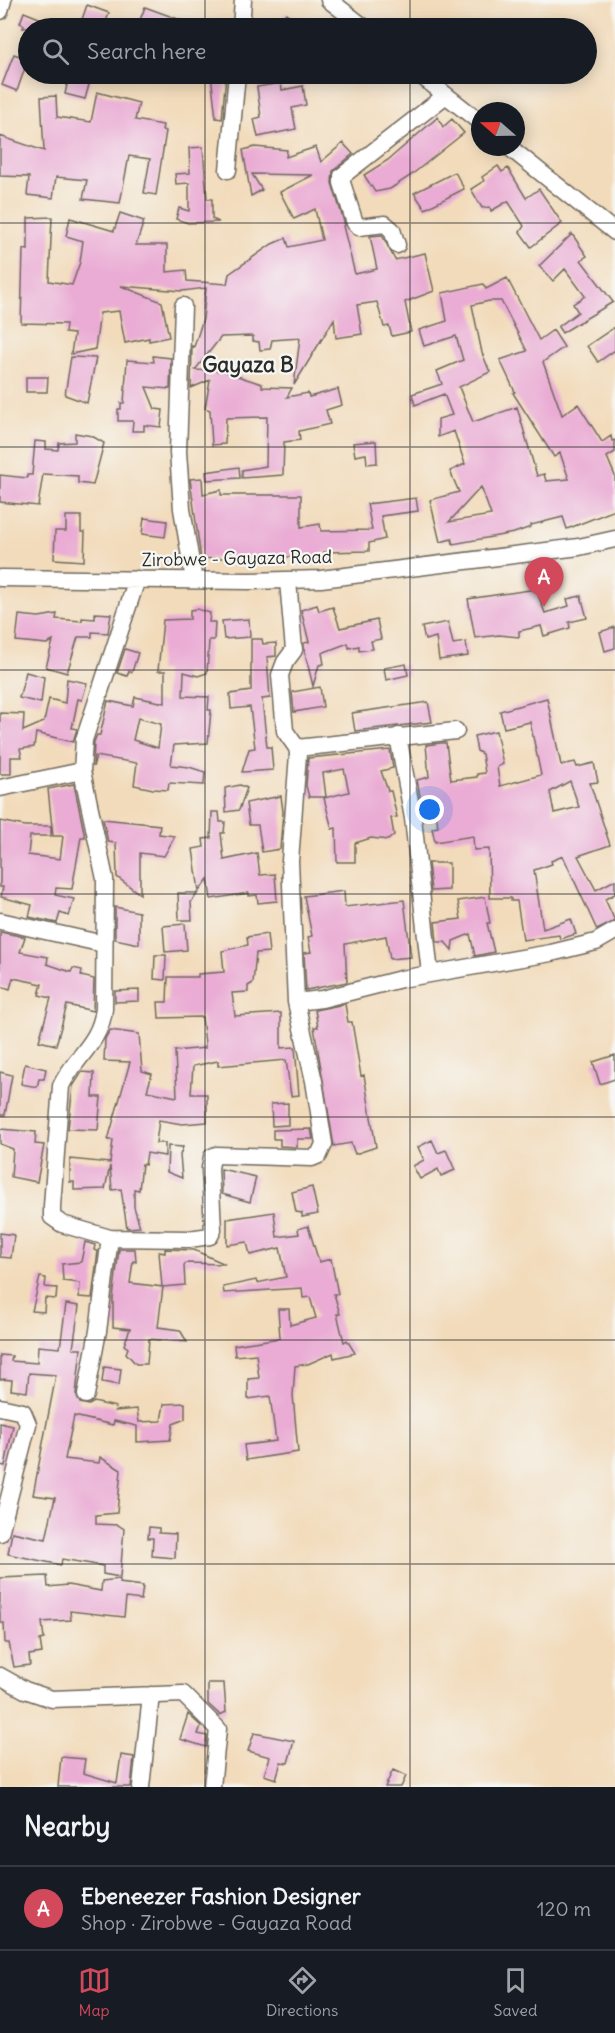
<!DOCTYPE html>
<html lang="en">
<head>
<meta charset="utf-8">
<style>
  :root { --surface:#171b24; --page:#20242c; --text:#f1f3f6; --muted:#9ea1a6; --line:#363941; --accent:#d1495b }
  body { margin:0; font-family:Delius,sans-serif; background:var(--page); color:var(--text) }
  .compass { position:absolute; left:471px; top:102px; width:54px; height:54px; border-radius:50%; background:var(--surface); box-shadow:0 3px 15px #0003; rotate:290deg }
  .you { position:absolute; left:430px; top:810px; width:21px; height:21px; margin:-15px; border:4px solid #fff; border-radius:50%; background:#1a73e8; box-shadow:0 0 0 9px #1a73e833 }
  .badge { display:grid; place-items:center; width:39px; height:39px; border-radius:50%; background:var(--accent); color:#fff; font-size:20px; font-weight:700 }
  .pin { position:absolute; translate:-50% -50px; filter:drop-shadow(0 2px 3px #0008) }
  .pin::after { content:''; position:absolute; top:32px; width:21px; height:18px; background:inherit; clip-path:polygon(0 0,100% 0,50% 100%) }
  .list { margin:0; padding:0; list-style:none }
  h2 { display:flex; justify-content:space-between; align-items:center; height:78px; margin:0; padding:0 24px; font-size:26px }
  h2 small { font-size:20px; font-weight:400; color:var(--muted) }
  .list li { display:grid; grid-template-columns:39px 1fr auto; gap:18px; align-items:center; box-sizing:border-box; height:84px; padding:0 24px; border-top:2px solid var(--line) }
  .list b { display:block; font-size:22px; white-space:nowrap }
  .list p { margin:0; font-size:20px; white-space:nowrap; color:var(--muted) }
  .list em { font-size:20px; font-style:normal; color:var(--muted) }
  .icon { flex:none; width:33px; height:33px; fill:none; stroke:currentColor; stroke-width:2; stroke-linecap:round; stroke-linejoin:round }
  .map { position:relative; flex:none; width:615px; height:1787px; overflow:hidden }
  .search { position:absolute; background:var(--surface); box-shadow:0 3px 15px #0003; left:18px; right:18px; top:18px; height:66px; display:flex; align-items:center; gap:15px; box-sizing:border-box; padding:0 21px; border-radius:33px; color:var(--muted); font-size:22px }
  .sheet { height:162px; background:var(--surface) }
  nav { display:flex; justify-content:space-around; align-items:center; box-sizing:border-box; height:84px; border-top:2px solid var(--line); background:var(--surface); font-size:16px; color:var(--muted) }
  nav a { display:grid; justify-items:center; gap:3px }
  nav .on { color:var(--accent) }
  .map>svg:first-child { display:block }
  .building { fill:#eaacd4; fill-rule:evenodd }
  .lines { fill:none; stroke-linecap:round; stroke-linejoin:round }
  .minor-casing { stroke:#71695d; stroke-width:19 }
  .minor { stroke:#fff; stroke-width:16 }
  .grid { fill:none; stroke:#2b2b2b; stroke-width:1.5; stroke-opacity:0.55 }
  .labels { text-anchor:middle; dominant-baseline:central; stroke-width:4.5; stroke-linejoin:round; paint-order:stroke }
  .street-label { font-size:18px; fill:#2b2b2b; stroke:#f6f6f2 }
  .quarter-label { font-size:21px; font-weight:bold; fill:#2b2b2b; stroke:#f6f6f2 }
</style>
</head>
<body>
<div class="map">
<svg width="615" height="1787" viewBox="0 0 615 1787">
  <rect width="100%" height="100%" fill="#f6f6f2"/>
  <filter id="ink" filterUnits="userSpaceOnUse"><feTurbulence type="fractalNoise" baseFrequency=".0167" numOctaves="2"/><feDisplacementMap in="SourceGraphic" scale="12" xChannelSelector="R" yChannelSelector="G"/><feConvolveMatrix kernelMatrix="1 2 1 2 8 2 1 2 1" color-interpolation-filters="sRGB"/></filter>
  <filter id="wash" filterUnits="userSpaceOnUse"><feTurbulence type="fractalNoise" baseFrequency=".008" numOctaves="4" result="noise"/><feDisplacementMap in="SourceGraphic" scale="24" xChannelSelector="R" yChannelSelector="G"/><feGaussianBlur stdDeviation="1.35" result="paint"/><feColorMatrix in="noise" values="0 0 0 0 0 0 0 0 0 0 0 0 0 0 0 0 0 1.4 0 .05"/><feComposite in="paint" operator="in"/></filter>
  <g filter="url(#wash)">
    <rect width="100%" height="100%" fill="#f2dbbb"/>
    <g id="blocks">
      <path class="building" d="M87 5 109 13 104 28H79Z
        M145 7 200 27V28H137Z
        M24 12 64 28H23L24 25 20 23Z
        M286 13 305 28H274Z
        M14 54 28 59 17 91 2 85Z
        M74 74H92L85 99 65 94 68 80 71 81Z
        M211 74H226L222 119 216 118Z
        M281 83 282 90 303 86 306 105 292 108 296 129 258 137 254 119 261 117 257 87Z
        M97 92 139 103 135 120 163 125 162 130 166 131 156 195 144 193 150 159 129 156 120 203 83 199 87 180 56 177 53 198 27 195 29 177 0 176V136L44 151 41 97 56 96 57 117 91 122Z
        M438 117 443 127 452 119 464 133 410 176 390 189 375 192 364 175 388 160Z
        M343 143 353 154 333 171 332 183 345 225 343 226 355 274 377 269 370 236 382 235 395 260 425 253 434 291 405 302 411 332 392 336 389 326 384 327 377 302 357 305 362 334 336 338 334 319 294 385 300 338 272 340 270 349 260 350 259 342 253 341V336L221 337 195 370 234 371 228 373 262 384V387L292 388 287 397 308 393 309 397 338 389 342 405 326 410 330 424 299 431 300 440 284 442 283 475 242 478V470L266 466 267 417 226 418 225 444 212 445 210 410 205 408 210 380 191 388 192 346 194 347 203 319 206 288 182 291 121 286 162 302 169 337 149 341V338L125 343 119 311 100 313 95 349 71 354 74 334 65 333 66 324 21 323 23 249 28 250V218L52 217 49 281 72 285 80 262 83 241 66 236 70 218 114 231 120 213 144 221 136 245H167V272L186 270 187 281 227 284 229 274 272 244 286 238 289 247 322 240 315 209 294 219 280 192 313 175 252 174 262 190 251 196 243 150 255 147 287 150 286 157 316 147 321 162Z
        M203 147 207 199H212V219L219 222 188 223 176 219 179 208 189 211V183L176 184 175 174 190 173 189 148Z
        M498 166 502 172 508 168 526 198 539 189 562 223 531 247 520 232 524 226 508 201 491 211 490 207 482 208 471 189 484 181 482 177Z
        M455 172 464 189 425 209 414 193Z
        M572 234 587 256 581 260 613 302 562 333 558 327 578 312 573 304 585 296 565 269 553 281 539 266Z
        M507 278 539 340 553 330 564 347 543 362 562 415 578 404 602 442 611 436 612 441 615 440V452L607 457 615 476V510L567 529 563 517 531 525V527L514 533 453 544 452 539 440 542 430 500 459 492 450 471 465 464 454 431 438 437V419L452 415 444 394 415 405 412 394 442 384 437 371 463 360 456 336 424 346 419 330 447 321 442 293 483 284 486 289ZM489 301H501L527 351 500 360 515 392 513 393 554 457 560 453 569 479 546 481 544 474 537 476 517 407 473 422 459 387 490 372 482 353 472 305ZM481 487 491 515 449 522Z
        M615 327V350L598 362 587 346Z
        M153 356 171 358 170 389 146 387 155 409 163 410 161 427 144 425V431H132L133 421H118V409H121V403H124L127 360 154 362Z
        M71 357 96 358 87 403 65 395Z
        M26 377H48L47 392H26Z
        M75 433 92 436 104 443 93 485 78 483V476L43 474 38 506 0 502V475L27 478V475H32L35 441 46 442V449L58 450 59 443 75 442Z
        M376 441 377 463 367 464 366 454 355 456 353 443Z
        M239 467 240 478 207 480 206 472Z
        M202 478 203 494 221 490V495H301V527L320 524 321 531 372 530 367 504 416 498 418 511 381 516 385 539 369 543V551L324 552 325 559 310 562 309 557H262L263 560 242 561V557L201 559 190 479Z
        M66 516H81V532H85L84 561 54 559 55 531H66Z
        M144 518 167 521 165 537 142 534Z
        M536 589 545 613 569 606 567 599 581 596 587 618 569 622 570 628 544 636 541 626 519 631V637L499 635 475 638 468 599Z
        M317 605 319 611 333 607 340 628 377 620 381 639 371 641 373 649 359 651V646L349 648 348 643 322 653 324 664 319 665 313 686 304 649V643L309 642 301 610Z
        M197 609 210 613 209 622H215L214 640H209L207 673 198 676 184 672 183 696 209 697 208 710H211L208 743 174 745 171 765 189 767 205 772 204 785 169 783 168 790 153 789 134 785 137 763 96 756 93 767 94 742 97 735H100L108 701 133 706 135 697 165 703V671H158L163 620 190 619V610ZM138 718 161 724 158 748 133 740Z
        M95 613 111 614 108 633 92 632V637H78L67 673 46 667 53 641 47 644 16 641 19 615 39 617 57 614 56 619 82 621V618L95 619Z
        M249 619 250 637 224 639 222 621Z
        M448 622 453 644 466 642 468 656 439 660 436 637 425 640 422 627Z
        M615 627V648L605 651 600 632Z
        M251 639H262L263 644 276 643V656L267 657 270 698 262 699 267 747H271L273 770 242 772 249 749 255 748 250 707 231 709 230 694 251 691Z
        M125 649 138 653 132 672 129 671 127 676 117 673Z
        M406 664 408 675 386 680 384 668Z
        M26 672 44 677 41 703 19 698Z
        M67 679 87 683 82 700 78 699 72 728 77 729 73 742 36 733 34 747 20 749 22 757H11V774H0V713L24 714 23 731 44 722 49 699 65 703Z
        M320 687 323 707 294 712 292 692Z
        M547 698 561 765 575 762 577 767 594 763 598 782 590 783 610 845 578 856 596 890 615 880V894L605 899 615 921 597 930 563 856 551 861 552 864 534 870 543 929 571 919 576 934 560 939 559 935 523 940 517 901H511V898H490L489 849 474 850 473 836 435 842 432 828 438 827 435 804 422 807 417 780 429 777 426 745 441 743H446L451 780 477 777V774L485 773 482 754 477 751 474 736 496 731 503 764 497 767 500 786 541 775 530 722 504 728 500 711ZM570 781 579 807 554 813 550 792Z
        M428 702 432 722 355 731 352 713Z
        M390 750 393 768 381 771 388 791H391L397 817 391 818 394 835 388 840 371 838 355 843V862H337L336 828 332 829 324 798 349 792 344 769 323 773 326 797H309L306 786 308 758Z
        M74 784 85 837H81L72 889 56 888 55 895 74 899 69 916 60 913 57 923 29 917 32 905 1 897 3 887H0V821L25 826H51V836H30L28 855 60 859 63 836H53L48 789Z
        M240 785 247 788 239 810 226 812 225 788Z
        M281 796 283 812 280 849 262 852 258 825H249L246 803Z
        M212 812H219L220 822H225L224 833H221L224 860 257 853 260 875 275 874 277 901 258 903 257 895 249 896V893L211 899 208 879 199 891 193 849 204 847 203 839 211 838Z
        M103 819 160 825 159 834 175 836 164 856 140 853V894L117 877 116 843 108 842Z
        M428 863H449V890L431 891Z
        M344 891 345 907 404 900 411 957 390 959 386 936 345 944 347 982 306 990 304 953 311 952 308 937 312 936 304 896Z
        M178 893H198L191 902 192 920H179Z
        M485 897 490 923H487L494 952 475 956 470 934 453 941 452 950 445 942H437L435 922 461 919 458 901Z
        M115 907 139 912V944L115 939Z
        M185 924 187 950 165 952 163 926Z
        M0 932 25 937 20 952 48 957 47 964 71 972 73 968 82 970 81 976 94 979 93 1011 67 1005 56 1045 39 1041 51 998 39 995 42 984 13 978 10 989 0 986Z
        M267 934 269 952 256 953 253 983 248 986V992L232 993 235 1016 281 1013V1048L295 1047 299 1095 291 1096 286 1060 218 1066V1061L193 1066 191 1094H207V1122L182 1124 159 1120 156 1143H165V1156L147 1153 145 1165 142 1164 139 1190 134 1189V1207L140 1227 127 1228 121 1189 112 1190 110 1166 105 1189 74 1190V1182H70V1159L110 1163 113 1140H108L130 1062 104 1061 105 1039 110 1030 139 1034 142 1071 152 1074 147 1091 177 1097 175 1051 205 1048V1044L202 1017 159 1018 158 1002H167L168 977H198V974L224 972 222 951 248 945 247 937Z
        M155 955H166L165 980 154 979Z
        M139 990V1001L115 1002V991Z
        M345 1004 348 1022H352L361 1076 364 1075 376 1147 355 1154 351 1143 334 1146 314 1027H318L315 1010Z
        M615 1055V1079L600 1084 593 1062Z
        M25 1064 46 1069 44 1079H39L37 1087 21 1084Z
        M0 1072 12 1075 5 1115H0Z
        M82 1072 94 1073 93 1097H101L98 1130 68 1129 73 1086Z
        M288 1103V1125L272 1126 271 1104Z
        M0 1129 36 1132 35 1144 44 1145 37 1182 11 1177 13 1149 0 1144Z
        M311 1129 313 1139H297V1147L280 1146V1139H273V1130Z
        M432 1140 438 1153 446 1150 455 1170 441 1176 438 1169 420 1179 413 1166 424 1160 418 1147Z
        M168 1146 183 1147 180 1155 182 1178 167 1172Z
        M221 1169 256 1177 250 1202 222 1194Z
        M312 1187 318 1214 302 1217V1213L296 1212 292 1192Z
        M274 1212 277 1237 299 1234 298 1229 308 1226 319 1262 331 1259 338 1294H334L340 1314H337L344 1342 347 1340 355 1353 334 1358 333 1353 308 1364 295 1366 293 1395 298 1452 246 1460 244 1445 276 1441 270 1396 248 1399V1379L259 1378 256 1354 235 1356 234 1345 280 1338 278 1309H289L290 1325 316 1318 310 1297 303 1298 302 1288 224 1293 223 1287 256 1280 257 1283 286 1277 280 1248 250 1255 247 1242 227 1245V1219Z
        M0 1233 14 1235 11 1258 0 1257Z
        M85 1242 95 1245 94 1250 98 1251 92 1298 79 1297 80 1283 63 1281 62 1264 81 1262Z
        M119 1249H135L136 1262 133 1261 130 1283 163 1287 158 1327 180 1330 187 1342 149 1339 147 1364H136L126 1353 128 1348 124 1345 130 1329 113 1327V1299Z
        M165 1249 194 1250 225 1264 186 1263 184 1265 185 1285 162 1287 159 1252 165 1253Z
        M40 1277 46 1278 45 1287 57 1288 56 1299 45 1298 44 1312 32 1311Z
        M66 1304 79 1306 73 1349H81L76 1394 80 1403 89 1405 94 1402 116 1407 115 1411 137 1409 139 1422 161 1421 164 1404 185 1403V1419L173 1424 170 1440 137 1442V1426L114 1421 113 1425 74 1416 65 1459 99 1463 100 1457 121 1470 117 1513 96 1515V1524L118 1525 124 1529 120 1577 103 1574V1566L62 1559 61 1565 8 1554 12 1532 46 1539 55 1498 33 1495 56 1375 29 1373 27 1392 11 1390 12 1380 0 1379V1355L12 1356 11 1361 37 1363 38 1346 60 1348Z
        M104 1367 121 1369 119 1385 102 1382Z
        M0 1423 13 1426 5 1466 0 1465Z
        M149 1527 159 1528V1533L176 1534 175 1558 152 1556 153 1538H148Z
        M47 1576 48 1587 68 1585 101 1591 102 1581 120 1579 119 1583 143 1586 141 1600 126 1598 124 1617 70 1611 71 1620 42 1622 44 1639 40 1640 42 1653 29 1655 30 1665 14 1667 9 1643H5L4 1623H0V1578Z
        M208 1683H224L226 1712 220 1715 208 1704Z
        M188 1714 201 1726 198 1734 207 1736 206 1747 180 1739Z
        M254 1733 294 1741 288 1763 281 1762 276 1779 264 1775 270 1757 248 1751Z
        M121 1755 134 1757 131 1787H58L61 1757 85 1759 83 1773 117 1783Z
        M393 1770 406 1776 401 1787H385Z"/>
    </g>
  </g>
  <g filter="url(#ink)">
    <use href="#blocks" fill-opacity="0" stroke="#71695d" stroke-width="1.5"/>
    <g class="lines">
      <defs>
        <path id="minor" d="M329 0 365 28
          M0 11 3 0
          M241 28 243 0
          M419 74 480 122
          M509 147 615 232
          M228 170 237 74
          M397 245 392 230 385 224 359 227 355 223 342 183V176L446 95
          M183 306 178 452 182 509 194 580
          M0 578 250 581 321 579 579 547 615 539
          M398 736 413 818 430 974
          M297 748 456 731
          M0 788 82 771
          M0 921 104 944
          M296 1002 322 999 401 979 551 953 596 942 615 931
          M110 1238 189 1239 210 1236 213 1230 210 1168 212 1157 216 1155 312 1158 319 1155 324 1144 314 1081 296 1002 290 861 298 754 297 748 285 731 280 675 285 662 294 650 288 581
          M86 1395 98 1331 110 1238 62 1224 52 1217V1206L61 1086C75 1056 100 1044 104 1009L105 879 82 771 84 740 137 579
          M0 1407 23 1412 28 1424 0 1533
          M0 1676 25 1690 52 1699 183 1694 218 1729 212 1787
          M141 1787 151 1695"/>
      </defs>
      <use href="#minor" class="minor-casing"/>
      <use href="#minor" class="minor"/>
    </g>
  </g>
  <path class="grid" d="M205 0V28M410 0V28M205 74V1787M410 74V1787M0 223H615M0 447H615M0 670H615M0 894H615M0 1117H615M0 1340H615M0 1564H615"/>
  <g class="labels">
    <g class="street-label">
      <text transform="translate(237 558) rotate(-1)">Zirobwe - Gayaza Road</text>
    </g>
    <g class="quarter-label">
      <text x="248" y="364">Gayaza B</text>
    </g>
  </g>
</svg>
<svg class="compass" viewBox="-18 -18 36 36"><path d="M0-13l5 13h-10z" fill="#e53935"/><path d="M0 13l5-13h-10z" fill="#9ea1a6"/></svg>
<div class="you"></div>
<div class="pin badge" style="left:544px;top:607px">A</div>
<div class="search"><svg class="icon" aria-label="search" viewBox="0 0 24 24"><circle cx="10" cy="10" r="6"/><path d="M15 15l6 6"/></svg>Search here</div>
</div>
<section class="sheet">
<h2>Nearby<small></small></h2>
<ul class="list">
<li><span class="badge">A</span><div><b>Ebeneezer Fashion Designer</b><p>Shop · Zirobwe - Gayaza Road</p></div><em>120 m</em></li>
</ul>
</section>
<nav>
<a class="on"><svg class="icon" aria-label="map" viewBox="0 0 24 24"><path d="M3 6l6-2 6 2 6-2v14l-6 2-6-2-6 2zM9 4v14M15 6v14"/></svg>Map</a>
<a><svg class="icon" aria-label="directions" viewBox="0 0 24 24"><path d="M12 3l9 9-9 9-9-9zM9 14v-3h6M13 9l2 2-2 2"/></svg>Directions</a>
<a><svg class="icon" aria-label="saved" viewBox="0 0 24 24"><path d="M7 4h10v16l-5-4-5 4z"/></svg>Saved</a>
</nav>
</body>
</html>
